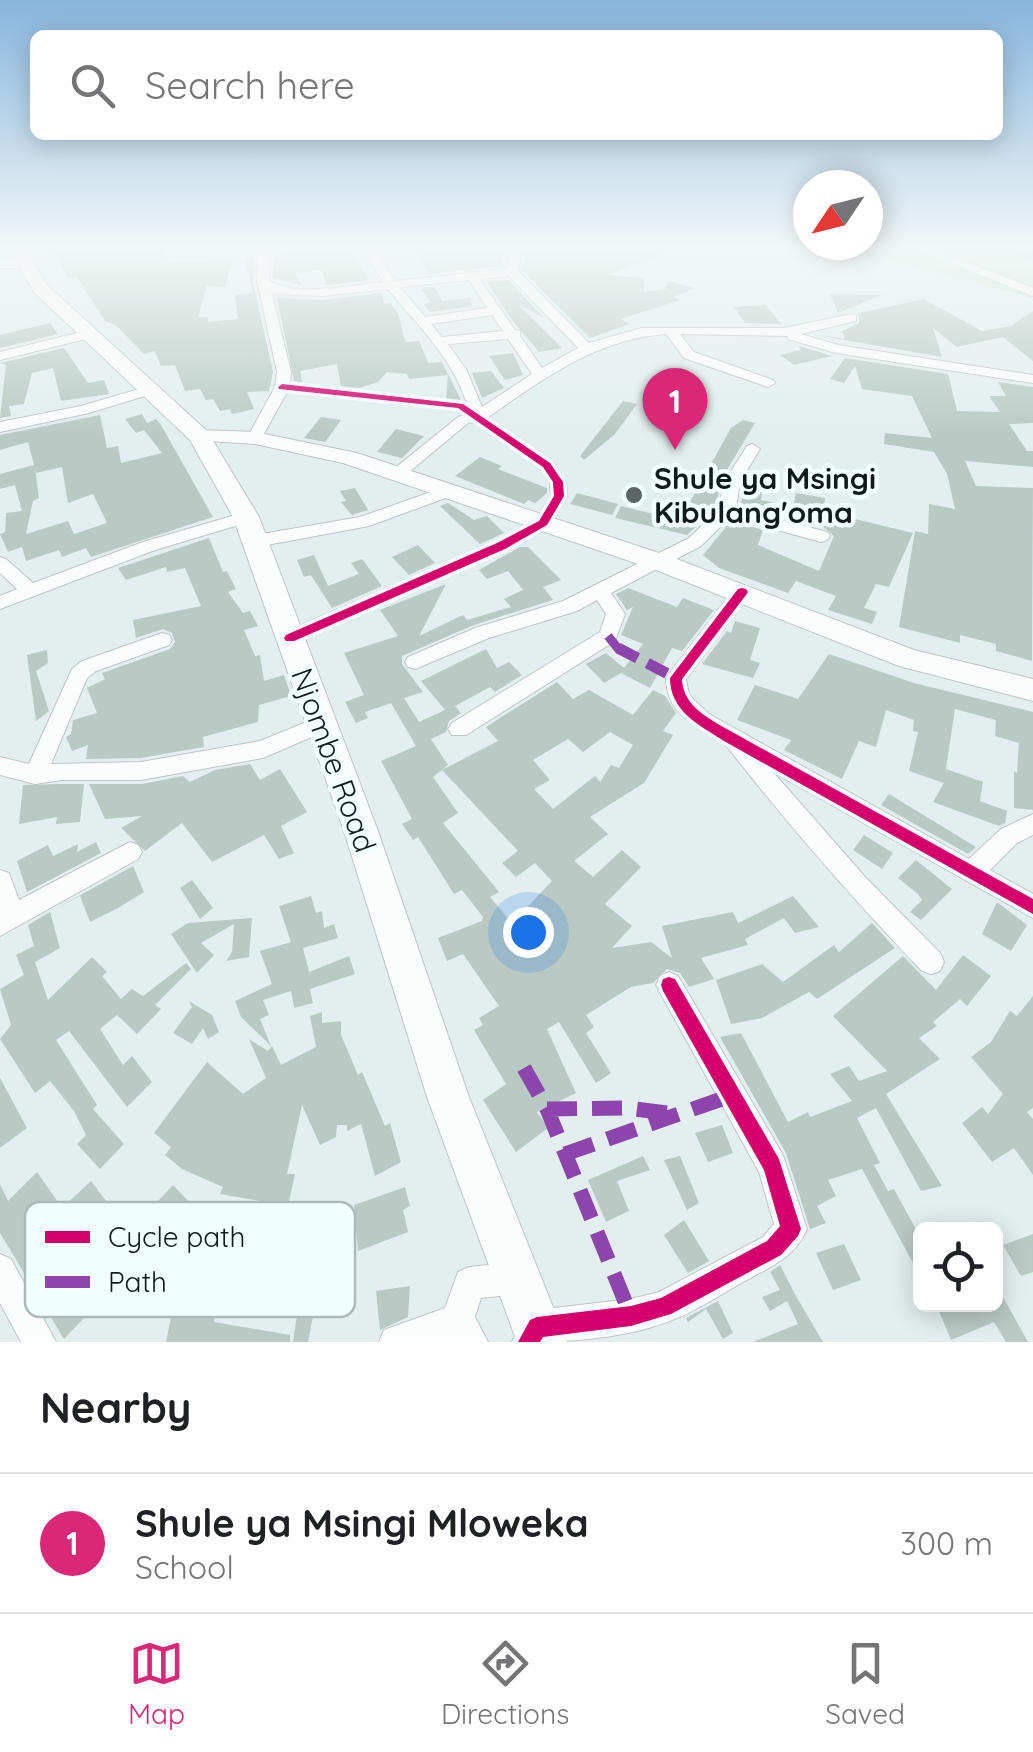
<!DOCTYPE html>
<html lang="en">
<head>
<meta charset="utf-8">
<style>
  :root { --surface:#fff; --page:#f2f2f2; --text:#202124; --muted:#757577; --line:#e0e0e0; --accent:#db2777 }
  body { margin:0; font-family:Quicksand,sans-serif; background:var(--page); color:var(--text) }
  .controls { position:absolute; right:30px; bottom:30px; display:grid; overflow:hidden; border-radius:15px; box-shadow:0 5px 25px #0003 }
  .controls button { width:90px; height:90px; display:grid; place-items:center; padding:0; border:0; border-bottom:2px solid var(--line); background:var(--surface); color:var(--text); font:50px sans-serif }
  .compass { position:absolute; left:793px; top:170px; width:90px; height:90px; border-radius:50%; background:var(--surface); box-shadow:0 5px 25px #0003; rotate:235deg }
  .you { position:absolute; left:528px; top:932px; width:35px; height:35px; margin:-25px; border:8px solid #fff; border-radius:50%; background:#1a73e8; box-shadow:0 0 0 15px #1a73e833 }
  .badge { display:grid; place-items:center; width:65px; height:65px; border-radius:50%; background:var(--accent); color:#fff; font-size:32px; font-weight:700 }
  .pin { position:absolute; translate:-50% -82px; filter:drop-shadow(0 2px 5px #0008) }
  .pin::after { content:''; position:absolute; top:52px; width:35px; height:30px; background:inherit; clip-path:polygon(0 0,100% 0,50% 100%) }
  .list { margin:0; padding:0; list-style:none }
  h2 { display:flex; justify-content:space-between; align-items:center; height:130px; margin:0; padding:0 40px; font-size:42px }
  h2 small { font-size:32px; font-weight:400; color:var(--muted) }
  .list li { display:grid; grid-template-columns:65px 1fr auto; gap:30px; align-items:center; box-sizing:border-box; height:140px; padding:0 40px; border-top:2px solid var(--line) }
  .list b { display:block; font-size:38px; white-space:nowrap }
  .list p { margin:0; font-size:32px; white-space:nowrap; color:var(--muted) }
  .list em { font-size:32px; font-style:normal; color:var(--muted) }
  .icon { flex:none; width:55px; height:55px; fill:none; stroke:currentColor; stroke-width:2; stroke-linecap:round; stroke-linejoin:round }
  .map { position:relative; flex:none; width:1033px; height:1342px; overflow:hidden }
  .search { position:absolute; background:var(--surface); box-shadow:0 5px 25px #0003; left:30px; right:30px; top:30px; height:110px; display:flex; align-items:center; gap:25px; box-sizing:border-box; padding:0 35px; border-radius:15px; color:var(--muted); font-size:38px }
  .sheet { height:270px; background:var(--surface) }
  nav { display:flex; justify-content:space-around; align-items:center; box-sizing:border-box; height:140px; border-top:2px solid var(--line); background:var(--surface); font-size:28px; color:var(--muted) }
  nav a { display:grid; justify-items:center; gap:5px }
  nav .on { color:var(--accent) }
  .map>svg:first-child { display:block }
  .green { fill:#ccddce }
  .lines { fill:none; stroke-linecap:round; stroke-linejoin:round }
  .river { fill:#96b6cc; fill-rule:evenodd }
  .building { fill:#b9cac4; fill-rule:evenodd }
  .minor-casing { stroke:#bdc6c6; stroke-width:2 }
  .major-casing { stroke:#bdc6c6; stroke-width:2 }
  .highway-casing { stroke:#bdc6c6; stroke-width:2 }
  .minor { fill:#fbfdfc; fill-rule:evenodd }
  .major { fill:#fbfdfc; fill-rule:evenodd }
  .highway { fill:#fbfdfc; fill-rule:evenodd }
  .quiet-far2 { stroke:#8e44ad; stroke-width:9; stroke-dasharray:18 9; stroke-linecap:butt }
  .quiet-far1 { stroke:#8e44ad; stroke-width:11; stroke-dasharray:22 11; stroke-linecap:butt }
  .quiet { stroke:#8e44ad; stroke-width:15; stroke-dasharray:30 15; stroke-linecap:butt }
  .cycleway-casing { stroke:#f1fffe; stroke-width:7 }
  .cycleway { fill:#d6006c; fill-rule:evenodd }
  .poi-dot { fill:#5b6564; stroke:#f1fffe; stroke-width:4 }
  .labels { text-anchor:middle; dominant-baseline:central; stroke-width:9; stroke-linejoin:round; paint-order:stroke }
  .poi-label { font-size:30px; font-weight:bold; fill:#121a19; stroke:#f1fffe; text-anchor:start }
  .street-label { font-size:30px; fill:#121a19; stroke:#f1fffe }
  .key { fill:#f1fffe; stroke:#aebab9; stroke-width:2.5 }
  .key-label { font-size:28px; fill:#121a19 }
</style>
</head>
<body>
<div class="map">
<svg width="1033" height="1342" viewBox="0 0 1033 1342">
  <rect width="100%" height="100%" fill="#e2efee"/>
  <path class="green" d="M839 247H1033V298Z"/>
  <g class="lines">
    <path class="river" d="M1005 247 1033 251V262L1007 250Z"/>
  </g>
  <path class="building" d="M48 247H167L160 262 232 260 225 287 207 286 198 317H208V322L238 319 235 295 253 293 245 259 254 257 253 282 273 372 269 391 247 392 254 409 232 414 230 409 220 411 213 399 206 400 200 389 185 391 175 365 161 366 155 351 144 354 117 326 105 321 77 277 69 279Z
    M336 247 341 253 352 252 369 280 326 285 322 270 296 273 301 285 273 278 274 256Z
    M416 247H500L504 266 429 274Z
    M520 247H606L608 254 631 247H682L607 275 644 278V292L666 289 668 281 694 288 674 297 680 300 621 319 629 324 590 338 522 270 525 256Z
    M508 280 544 318 518 304 562 348 539 352 515 324 487 282Z
    M435 287 442 301 471 298 472 306 430 312 424 304 431 303 421 289Z
    M382 293 384 304 391 303 399 316 405 342 419 341 428 363 442 362 461 400 446 398 448 375 409 379 407 374 387 372 378 382 359 388 341 386 337 364 300 371 302 382 294 381 277 298 322 300Z
    M830 294 882 295 838 313Z
    M924 299 982 331 1011 326 1033 311V361L1003 337 957 347 933 328 942 357 816 335 845 339 842 331 859 323V313Z
    M766 305 781 324 745 323 734 307Z
    M50 323 58 334 0 348V335Z
    M799 346 832 356 794 365 780 355 801 350Z
    M64 348 88 383 104 380 109 394 61 401 53 368 32 373 24 404 9 406 11 416 0 418 6 365 0 363Z
    M513 353 523 375 505 380 489 356Z
    M845 358 948 374 957 411 1000 412 989 396H1006L998 382 1033 387V423L1009 424 1027 451H1033V467L965 461 976 486 1033 488 1032 661 996 651V644L960 635V643L899 627 915 531 928 534 929 504 955 509 947 474 934 452 884 444 885 433 932 438 912 396 862 389 855 366 844 383 830 379Z
    M491 371 504 388 482 398 472 373Z
    M623 401 637 404 615 434 584 460 580 456Z
    M142 414 147 423 156 419 161 425 213 517 91 557 86 548 62 557 59 550 26 561 22 547 8 552 0 534 5 532 6 513 22 511 15 485 0 489V474L34 465 28 442 0 450V435L100 415 107 448 118 446 121 463 162 453 144 430 136 433 125 419ZM62 467 68 503 93 494 107 523 74 534 68 521 26 534 33 501 39 498 35 469 36 473Z
    M321 417 341 420 325 442 304 438Z
    M743 420 755 423 721 480 716 507 687 535 615 518 621 506 658 515 663 506 685 511 731 428Z
    M396 429 424 436 402 458 377 452Z
    M480 457 502 466 498 469 547 488V493L535 503 528 500 524 504 455 476Z
    M749 480 763 483 761 500 772 502 769 513 740 505Z
    M355 488 368 510 352 515 341 502 346 501 340 491Z
    M577 493 618 504 612 515 570 504Z
    M796 493 825 498 823 522 792 514Z
    M448 503 474 520 487 516 504 533 480 544 440 506Z
    M830 513 913 533 889 587 876 584 864 608 877 612 872 624 828 610 836 596 796 581 788 593 719 568 703 555 731 521 763 530 758 545 819 571 834 536 823 527Z
    M209 538 223 572 227 571 236 589 228 592 243 613 250 611 258 626 244 630 255 656 260 655 264 681 284 675 291 696 259 705 258 722 203 737 204 747 141 758 86 759 88 745 72 751 66 737 71 734 73 720 97 713 87 688 105 679 102 673 170 649 175 642 172 633 163 629 136 638 133 620 201 606 185 568 167 572 166 567 126 580 118 568Z
    M418 545 435 563 409 575 392 557Z
    M520 547H528L561 580 543 587 553 600 474 625 402 656V664L423 692 404 698 419 722 445 710 421 681 486 649 497 668 509 662 522 675 495 692 490 687 455 706 461 713 449 721 446 732 431 739 448 765 433 777 458 813 443 823 499 892 490 897 512 923 552 881 535 863 516 877 502 863 518 851 442 770 498 741 486 727 557 682 573 699 589 690 633 715 653 690 665 696 676 713 663 731 673 735 644 783 590 817 608 834 574 861 593 877 622 850 641 867 605 904 632 926 612 948 651 942 672 958 662 926 733 912 738 923 793 896 819 927 795 933 784 918 745 939 748 945 701 958 714 979 689 987 680 973 667 969 653 983 631 987 586 1015 594 1027 586 1033 611 1073 596 1083 559 1022 547 1029 576 1093 537 1112 548 1128 516 1152 483 1100 506 1084 474 1030 483 1025 479 1018 499 1006 463 954 447 961 438 938 482 921 483 917 462 890 454 894 418 837 413 840 402 824 412 819 381 761 416 746 391 703 365 712 368 718 356 723 345 702 364 695 344 653 398 636 380 610 446 584 419 636 463 615 467 620 511 607 504 599 523 590 508 571 487 579 479 570ZM610 732 633 745 619 768 611 765 600 782 595 776 553 809 534 789 550 780 533 760 568 739 583 752Z
    M314 555 328 586 359 574 351 563 362 559 382 586 332 608 311 575 304 577 297 560Z
    M628 588 677 607 683 598 714 610 682 651 672 648 650 688 621 673 604 683 586 664 606 653 624 668 643 644 621 635 633 607 627 610 616 594Z
    M735 621 760 628 750 660 760 663 753 678 702 664 727 631 731 633Z
    M47 650 48 663 36 671 49 711 36 721 27 655Z
    M829 654 914 683 1033 712V810L1014 808V771L1017 773 1019 743 995 736 996 720 955 709 946 769 983 782 980 801 1007 811 1005 823 999 826 933 802 944 783 909 771 918 732 913 731 914 720 886 710 876 747 859 741 842 779 784 750 791 740 737 720 755 685 798 699Z
    M250 764 260 780 280 769 307 812 281 826 294 853 279 859 264 835 212 862 182 823 145 851 121 828 142 816 105 819 89 784H142L183 776 190 782 215 770Z
    M61 784H84L80 822 56 824 57 817 19 824 23 785Z
    M889 794 976 847 968 854 881 805Z
    M864 835 893 853 882 869 853 850Z
    M96 842 101 853 27 892 17 861 48 845 53 856 78 844 77 852Z
    M916 860 952 889 921 920 910 912 922 900 918 894 898 878Z
    M133 866 144 892 118 908 90 922 80 896 50 912Z
    M192 880 213 908 200 919 180 888Z
    M311 896 316 913 322 911 324 928 334 924 338 938 303 948 309 972 349 956 355 974 310 989 313 1003 294 1008 291 991 263 1000 269 1015 260 1019 271 1046 241 1017 235 1001 272 984 260 951 291 942 279 906Z
    M997 902 1027 925 1011 951 982 934Z
    M50 912 60 948 35 962 48 1000 92 957 107 972 102 976 121 999 132 989 143 996 186 963 191 969 155 1005 161 1009 137 1034 117 1015 100 1029 123 1065 132 1056 152 1082 127 1107 69 1031 56 1040 97 1105 93 1109 124 1144 100 1169 77 1144 86 1135 74 1111 50 1081 35 1093 0 1039 11 1025 0 989 24 975 16 955 34 946 28 925Z
    M252 918 249 957 226 961 232 952 234 924 201 943 214 955 197 973 171 934 188 923Z
    M872 923 895 948 817 999 809 992 762 1018 731 1024 716 980 762 964 783 982 834 945 839 952Z
    M963 955 991 976 967 1006 960 999 933 1022 937 1026 919 1038 940 1059 886 1094 942 1186 921 1191 876 1108 857 1118 880 1163 874 1165 888 1191 894 1189 920 1237V1276L862 1169 828 1180 836 1196 817 1206 826 1223 810 1229 786 1153 720 1037 741 1033 788 1122 808 1112 810 1117 852 1101 830 1074 849 1066 859 1081 887 1071 833 1016 903 956 936 990Z
    M1033 996V1108L1027 1112 1033 1119V1175L1014 1148 992 1162 962 1123 982 1107 988 1114 1003 1094 971 1057 991 1042 1010 1011 1017 1016Z
    M189 1001 212 1015 219 1032 208 1039 203 1028 192 1044 173 1033 192 1007Z
    M322 1012V1023L341 1021V1035L358 1075 362 1072 385 1126 390 1123 401 1162 375 1176 361 1124 347 1131V1125H337L336 1137 320 1145 302 1105 287 1174H295L288 1206 220 1194 223 1187 182 1169 165 1155 171 1147 154 1133 207 1062 243 1094 266 1078 249 1039 268 1051 272 1046 281 1065 316 1047 310 1016Z
    M0 1078 27 1128 0 1148Z
    M722 1125 733 1153 708 1162 695 1133Z
    M643 1156 650 1170 617 1181 629 1211 606 1222 588 1180Z
    M680 1156 699 1203 687 1210 664 1160Z
    M37 1172 62 1208 91 1181 124 1225 140 1208 145 1215 173 1185 193 1206 122 1288 96 1252 63 1281 86 1316 64 1339 0 1233V1184L8 1201Z
    M405 1187 410 1206 403 1210 408 1232 358 1251 354 1205Z
    M684 1220 709 1261 688 1273 664 1235Z
    M1033 1234V1272L1021 1276 1003 1245Z
    M844 1244 861 1280 833 1290 816 1253Z
    M307 1249 348 1257 342 1318 313 1316 308 1342H293Z
    M780 1265 796 1296 823 1342H753L798 1324 787 1301 770 1311 762 1297 780 1290 770 1272Z
    M178 1283 220 1289 214 1322 290 1335V1342H166Z
    M996 1284 1028 1342H1006L994 1322 951 1340 936 1304H996Z
    M410 1286 408 1317 380 1330 376 1291Z
    M718 1301 733 1333 723 1339 706 1309 688 1322 686 1318Z"/>
  <g class="lines">
    <defs>
      <path id="minor" d="M233 247H296L270 253 269 280C293 298 354 285 383 282L361 247H373L395 281 507 269 509 255 504 247H516L521 255 518 271 589 343 642 328H784L851 314 856 315V321L801 334 838 345 1033 375V383L836 353 788 339 787 336 680 334 694 352 773 380 775 383 768 387 684 358 666 334C596 339 543 379 487 418L553 462 566 482 567 496 549 527 507 550 290 645 283 643 280 638 283 633 495 542 537 519 551 496 550 482 541 468 474 422 468 423 402 478H390V472L458 417 464 415 456 410 287 392 260 441H250L247 438 275 387 277 372 257 281 258 252ZM509 276 578 348 542 368 520 336V331L515 330 480 279ZM469 280 487 308 425 317 400 287ZM388 289C417 325 453 358 467 404L290 384 291 372 272 294 322 296ZM492 315 503 331 442 337 431 324ZM508 339 532 374 482 407 466 369 448 344Z
        M911 247H927L1033 288V296Z
        M0 260H23L29 264 23 268H0Z
        M89 330 96 334 94 337 0 360V352Z
        M153 385 158 386V392L89 413 0 432V422L81 406Z
        M752 444 760 449 740 482 736 508 827 532 830 536 827 540 821 542 730 517 701 546 611 593 625 614 615 641 466 735H452L448 729 452 723 600 632 606 614 597 600 577 611 489 638 415 669 408 667 405 662 408 657 475 628 563 601 689 538 719 509 724 482 747 446Z
        M445 487 451 488V496L369 526 256 547 247 541 256 535 360 517Z
        M246 512 254 517 252 521 155 550 0 609V596L17 589 0 573V557L6 559 33 583 143 542Z
        M742 586 751 592 686 679 689 695 709 714 969 859 1001 829 1033 814V835L1017 843 990 870 1033 894V918L773 772 866 878 940 953 944 962 940 971 931 974 922 971C854 900 789 826 729 749 708 723 667 724 666 678L735 588Z
        M162 633 169 635 172 640 169 645 96 671 87 678 51 764 141 762 260 741 321 716 328 718 332 724 328 730 263 758 141 780H61L35 784 0 775V757L29 764 72 669 82 661Z
        M130 842 138 845 142 852 138 859 0 936V870L9 873 19 900Z
        M669 972 678 976 783 1155 807 1229C795 1258 768 1268 743 1282 718 1296 693 1313 667 1322 619 1340 563 1342 512 1342L525 1315 537 1310 631 1299 659 1292 763 1237 774 1224 759 1172 656 985 660 976Z
        M0 1254 11 1259 56 1342H21L0 1303Z
        M517 1262 528 1267 533 1278 528 1289 517 1294 481 1298 475 1317 488 1342H379L384 1330 445 1308 458 1272 469 1267Z"/>
      <path id="major" d="M199 430 255 432 357 453 674 558 914 650 1033 679V701L899 666 656 570 343 463 255 444 192 440 189 436Z"/>
      <path id="highway" d="M7 247H23L48 286 207 431 259 517 378 831 469 1097 567 1342H517L427 1097 344 831 233 517 190 440 35 293Z"/>
    </defs>
    <use href="#minor" class="minor-casing"/>
    <use href="#major" class="major-casing"/>
    <use href="#highway" class="highway-casing"/>
    <use href="#minor" class="minor"/>
    <use href="#major" class="major"/>
    <use href="#highway" class="highway"/>
    <path class="quiet-far2" d="M608 636 620 651"/>
    <path class="quiet-far1" d="M618 648 676 678"/>
    <path class="quiet" d="M524 1068 547 1109 631 1316
      M547 1109 627 1108 667 1113
      M565 1154 733 1095"/>
    <defs>
      <path id="cycleway" d="M282 384 463 404 550 463 563 482 564 496 547 525 505 549 294 641H286L284 638 286 635 497 543 539 521 554 496 553 482 543 467 458 408 279 389 278 387Z
        M742 588 746 589 748 592 746 595 682 679C683 708 712 720 734 733L1033 899V914L724 741C699 725 670 711 670 678L738 589Z
        M669 977 675 979 779 1159 801 1229 798 1236 781 1255 671 1314 631 1326 543 1337 540 1342H518L530 1320 537 1317 631 1306 661 1298 767 1241 780 1226 764 1170 663 991 661 985 663 979Z"/>
    </defs>
    <use href="#cycleway" class="cycleway-casing"/>
    <use href="#cycleway" class="cycleway"/>
  </g>
  <linearGradient id="sky" x2="0" y2="1"><stop stop-color="#87b5dd"/><stop offset="0.57" stop-color="#f2f8f7"/><stop offset="1" stop-color="#f2f8f7" stop-opacity="0"/></linearGradient>
  <rect width="1033" height="435" fill="url(#sky)"/>
  <circle class="poi-dot" cx="634" cy="495" r="10"/>
  <g class="labels">
    <g class="poi-label">
      <text x="654" y="478">Shule ya Msingi<tspan x="654" dy="34">Kibulang'oma</tspan></text>
    </g>
    <g class="street-label">
      <text transform="translate(334 760) rotate(70)">Njombe Road</text>
    </g>
  </g>
  <rect x="25" y="1202" width="330" height="115" rx="15" class="key"/>
  <rect x="45" y="1231" width="45" height="12" fill="#d6006c"/>
  <rect x="45" y="1276" width="45" height="12" fill="#8e44ad"/>
  <g class="key-label">
    <text x="108" y="1247">Cycle path</text>
    <text x="108" y="1292">Path</text>
  </g>
</svg>
<div class="controls">
<button><svg class="icon" aria-label="locate" viewBox="0 0 24 24"><circle cx="12" cy="12" r="6"/><path d="M12 2v4M12 18v4M2 12h4M18 12h4"/></svg></button>
</div>
<svg class="compass" viewBox="-18 -18 36 36"><path d="M0-13l5 13h-10z" fill="#e53935"/><path d="M0 13l5-13h-10z" fill="#757577"/></svg>
<div class="you"></div>
<div class="pin badge" style="left:675px;top:450px">1</div>
<div class="search"><svg class="icon" aria-label="search" viewBox="0 0 24 24"><circle cx="10" cy="10" r="6"/><path d="M15 15l6 6"/></svg>Search here</div>
</div>
<section class="sheet">
<h2>Nearby<small></small></h2>
<ul class="list">
<li><span class="badge">1</span><div><b>Shule ya Msingi Mloweka</b><p>School</p></div><em>300 m</em></li>
</ul>
</section>
<nav>
<a class="on"><svg class="icon" aria-label="map" viewBox="0 0 24 24"><path d="M3 6l6-2 6 2 6-2v14l-6 2-6-2-6 2zM9 4v14M15 6v14"/></svg>Map</a>
<a><svg class="icon" aria-label="directions" viewBox="0 0 24 24"><path d="M12 3l9 9-9 9-9-9zM9 14v-3h6M13 9l2 2-2 2"/></svg>Directions</a>
<a><svg class="icon" aria-label="saved" viewBox="0 0 24 24"><path d="M7 4h10v16l-5-4-5 4z"/></svg>Saved</a>
</nav>
</body>
</html>
